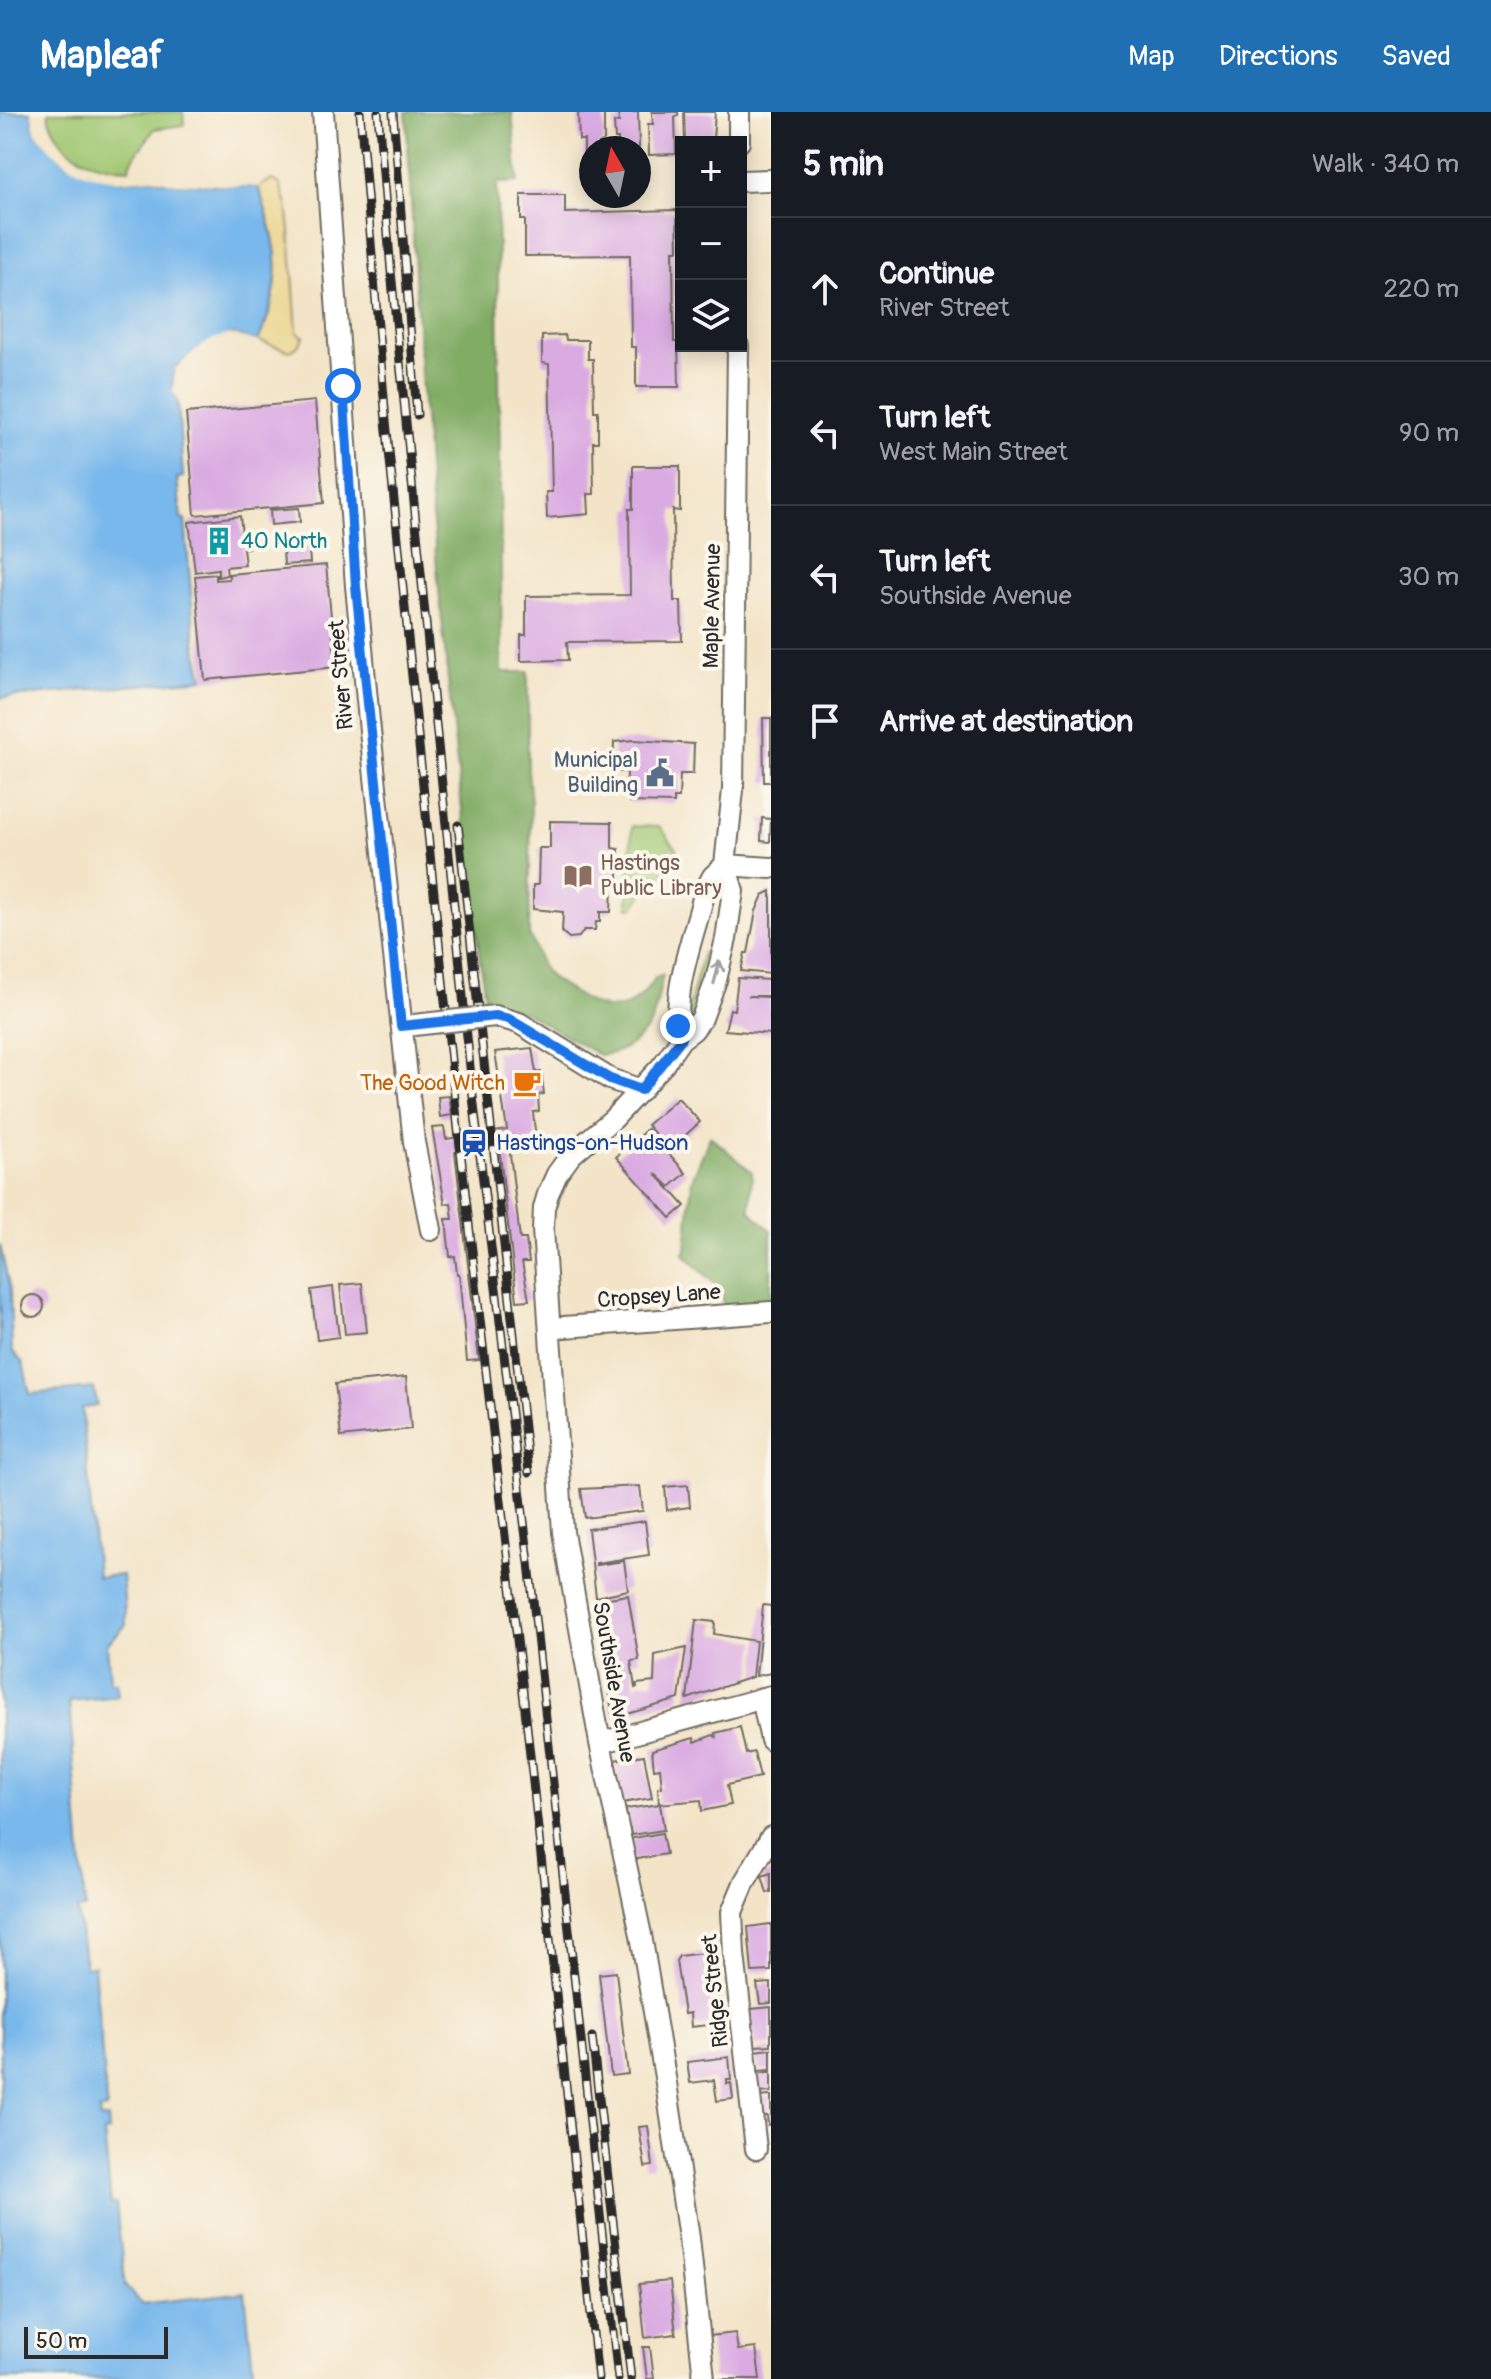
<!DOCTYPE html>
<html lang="en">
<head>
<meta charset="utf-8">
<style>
  :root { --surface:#171b24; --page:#242831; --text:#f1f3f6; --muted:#9ea1a6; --line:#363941; --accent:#1f6fb2 }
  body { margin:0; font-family:Pangolin,sans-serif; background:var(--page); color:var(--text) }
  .controls { position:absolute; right:24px; top:24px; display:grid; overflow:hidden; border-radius:0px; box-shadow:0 4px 20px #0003 }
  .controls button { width:72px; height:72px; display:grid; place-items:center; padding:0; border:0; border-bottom:2px solid var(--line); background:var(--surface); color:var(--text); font:40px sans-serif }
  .compass { position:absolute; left:579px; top:24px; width:72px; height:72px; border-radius:50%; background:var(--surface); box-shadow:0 4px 20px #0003; rotate:351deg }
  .scale { position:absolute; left:24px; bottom:20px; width:144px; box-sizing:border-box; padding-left:8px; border:4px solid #2b2b2b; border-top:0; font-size:22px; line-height:28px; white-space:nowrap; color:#2b2b2b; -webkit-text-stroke:6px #fbf7ec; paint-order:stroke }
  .stop { position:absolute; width:24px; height:24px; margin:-18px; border:6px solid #1a73e8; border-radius:50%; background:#fff }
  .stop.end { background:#1a73e8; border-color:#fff; box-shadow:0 2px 8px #0008 }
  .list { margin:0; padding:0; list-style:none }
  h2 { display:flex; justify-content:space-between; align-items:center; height:104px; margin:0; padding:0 32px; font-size:34px }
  h2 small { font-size:26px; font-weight:400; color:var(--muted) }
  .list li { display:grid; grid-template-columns:52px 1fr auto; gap:24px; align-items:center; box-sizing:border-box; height:144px; padding:0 32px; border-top:2px solid var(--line) }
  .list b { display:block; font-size:30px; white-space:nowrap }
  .list p { margin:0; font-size:26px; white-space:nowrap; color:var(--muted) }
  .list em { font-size:26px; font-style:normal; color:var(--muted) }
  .icon { flex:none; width:44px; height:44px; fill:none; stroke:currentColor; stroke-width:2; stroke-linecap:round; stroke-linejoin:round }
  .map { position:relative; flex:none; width:771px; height:2267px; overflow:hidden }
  header { display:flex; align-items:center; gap:48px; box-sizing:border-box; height:112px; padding:0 40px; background:var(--accent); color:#fff }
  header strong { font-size:38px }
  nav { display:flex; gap:44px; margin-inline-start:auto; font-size:28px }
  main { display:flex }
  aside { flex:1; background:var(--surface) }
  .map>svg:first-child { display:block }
  .green { fill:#a1c772; stroke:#66794e; stroke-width:2 }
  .forest { fill:#80ac64; stroke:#566c48; stroke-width:2 }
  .sand { fill:#eeda9e; stroke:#8c8264; stroke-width:2 }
  .water { fill:#78b8ec; stroke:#52728c; stroke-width:2 }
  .pier { fill:#f3e4c8 }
  .building { fill:#daabe2 }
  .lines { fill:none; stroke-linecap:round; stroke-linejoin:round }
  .minor-casing { stroke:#716c62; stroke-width:24 }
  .minor { stroke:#fff; stroke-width:20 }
  .rail-casing { stroke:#2b2b2b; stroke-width:9 }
  .rail { stroke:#fbf7ec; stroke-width:6; stroke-dasharray:18; stroke-linecap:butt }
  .minor-bridge-casing { stroke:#716c62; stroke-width:24; stroke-linecap:butt }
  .minor-bridge { stroke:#fff; stroke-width:20 }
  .oneway { stroke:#a0a0a0 }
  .route { stroke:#1a73e8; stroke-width:10 }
  .labels { text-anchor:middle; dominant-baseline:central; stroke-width:8; stroke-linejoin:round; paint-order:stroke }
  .culture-label { font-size:22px; fill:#0d838f; stroke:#fbf7ec; text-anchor:start }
  .street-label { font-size:22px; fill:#2b2b2b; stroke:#fbf7ec }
  .service-label { font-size:22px; fill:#4e5e75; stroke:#fbf7ec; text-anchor:end }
  .education-label { font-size:22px; fill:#785e54; stroke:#fbf7ec; text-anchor:start }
  .food-label { font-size:22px; fill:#c56008; stroke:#fbf7ec; text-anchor:end }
  .transit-label { font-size:22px; fill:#164399; stroke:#fbf7ec; text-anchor:start }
</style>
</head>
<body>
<header>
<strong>Mapleaf</strong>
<nav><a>Map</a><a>Directions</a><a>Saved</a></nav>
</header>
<main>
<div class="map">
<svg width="771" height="2267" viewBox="0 0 771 2267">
  <rect width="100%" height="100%" fill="#fbf7ec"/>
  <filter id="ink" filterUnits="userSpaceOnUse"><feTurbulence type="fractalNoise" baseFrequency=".0125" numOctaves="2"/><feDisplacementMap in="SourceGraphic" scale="16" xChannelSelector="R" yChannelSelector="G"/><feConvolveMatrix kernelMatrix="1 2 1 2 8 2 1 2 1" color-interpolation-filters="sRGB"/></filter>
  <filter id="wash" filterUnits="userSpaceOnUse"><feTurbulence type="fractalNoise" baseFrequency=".006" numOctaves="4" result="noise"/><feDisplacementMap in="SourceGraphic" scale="32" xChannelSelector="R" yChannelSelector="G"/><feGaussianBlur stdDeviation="1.8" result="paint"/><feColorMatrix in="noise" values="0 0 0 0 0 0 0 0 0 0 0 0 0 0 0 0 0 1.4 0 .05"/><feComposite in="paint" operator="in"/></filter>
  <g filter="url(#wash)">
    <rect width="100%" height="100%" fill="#f3e4c8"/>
    <path class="green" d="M49 0H183L184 13 154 17C148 29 130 46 129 57 99 55 67 46 54 18 50 10 48 8 49 0Z
      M632 714 660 715 677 738 675 753 654 768 633 796H628Z
      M703 840 710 841 696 899 692 903 688 900Z"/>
    <path class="forest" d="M406 0H512L518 70 497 71 502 560H528V658L531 691 529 823C536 834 539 853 547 862 552 868 561 872 568 877 604 903 630 906 656 865L663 863C659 877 658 894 652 908 644 927 619 944 599 943L523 899 489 891 485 888C460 690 438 490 423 291 416 194 412 97 406 0Z
      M710 1024 752 1060 750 1098 771 1119V1192L724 1195 720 1177 684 1142 686 1138 692 1068Z"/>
    <path class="sand" d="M271 68 279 71 287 93 290 119 297 220 304 225 297 235 290 239 258 229C285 170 280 135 258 75Z"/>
    <path class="water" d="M0 0H31L35 20 67 52 118 69 153 66 171 71 258 75C280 135 285 170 258 229L230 222 194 239 175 257 172 270 178 291 183 365 177 366 181 407 185 408 195 530 203 567 0 586Z
      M0 1133 10 1179 12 1239 23 1251 30 1282 94 1276 97 1294 82 1296 97 1465 122 1463 126 1513 107 1532 110 1570H116L118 1584 69 1589 85 1797 77 1798 85 1855 94 1854 107 1997 99 1999 100 2007 108 2006 109 2020 104 2021 111 2092H116L125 2174 141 2192 245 2180 254 2267H0Z"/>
    <path class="pier" d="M31 0H35L38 18 52 34 69 48 88 58 118 65 154 62 194 70 247 69 262 73 258 75 171 71 153 66 118 69 87 62 67 52 50 37 35 20Z
      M230 222 261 230 257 233 230 226 197 242 179 260 176 271 181 283V294L173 279 175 257 194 239 213 227Z"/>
    <g id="blocks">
      <path class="building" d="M578 0 604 2V29L599 32V36H591V46H584V28H579Z
        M618 0H638L639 36H622V32H618V27H615L614 10H619Z
        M652 0H678V4H675L676 42 649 43 648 12H653Z
        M684 0H715L713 28 685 29Z
        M521 83H565V101L677 98 678 138H673L674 230H678L679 275H636V235H631L630 143 525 144V108H521Z
        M565 223 566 228H588V247H593L594 299H598V330H593L594 382H588L589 402 547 406 546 380H552L549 252 542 251V224Z
        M315 289 324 391 195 403 186 301Z
        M633 354H680V399L673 398 674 489H681L682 529 567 530 568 548 521 549V523H526V484L630 483 629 397H633Z
        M299 396 300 410 271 413 270 398Z
        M240 404 242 422 246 421 248 436H243L245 453 226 455 227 463 218 465V457L195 460 189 410Z
        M309 437 310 451 284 453 283 439Z
        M326 453 336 555 205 568 195 464 216 462V468L229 467V462Z
        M763 606H771V670H764Z
        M634 628 694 632 693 662H680L679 686H674V691L629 690V684H626L627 660 613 659 614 630Z
        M762 706 771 707 770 730 761 729Z
        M550 709 612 710V736L619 737 618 755V774H612L611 800H600V810H596L595 818H584L579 825 569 826 562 820 563 800 533 797V773H538L539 736H550Z
        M771 779V862L741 859 745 841H748L756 799 763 783Z
        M738 866 771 868V884H748L770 885 771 922 725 918 730 897 734 898Z
        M532 936 536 961 541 960 544 982 538 983 539 999 533 1000 536 1028 509 1033 520 1127H526L529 1150H522L529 1188 517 1189 499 1034 455 1040 479 1248 467 1249 459 1162H457L455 1144 450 1145 446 1107H453L451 1091 445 1092 432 1016 444 1015 446 1027 507 1018 495 940Z
        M449 984 452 1003 440 1005 438 985Z
        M678 986 700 1010 669 1038 647 1013Z
        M647 1017 686 1061 670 1075 655 1061 685 1094 671 1106 616 1045Z
        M362 1171 367 1220 345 1222 340 1173Z
        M333 1175 339 1225 317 1228 311 1178Z
        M22 1194a11 11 0 1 1 22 0a11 11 0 1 1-22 0Z
        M406 1265 411 1317 341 1325 335 1272Z
        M688 1373 690 1395 667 1398 665 1375Z
        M640 1374 643 1399 585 1406 581 1377Z
        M645 1409 649 1443 596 1451V1453L624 1449 628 1478 596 1485 588 1417Z
        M628 1483 639 1548 631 1549 635 1576 637 1575 636 1572 654 1570 655 1543 686 1536 679 1587 617 1605 612 1601 596 1488Z
        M763 1493 771 1494V1561L756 1564Z
        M696 1508 715 1510 714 1522 756 1529 752 1565 687 1587Z
        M740 1615 746 1642 754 1640 760 1665 727 1673 731 1693 702 1699 701 1688 659 1692 658 1676 662 1675 660 1656 654 1657 652 1638 694 1626 695 1630 713 1623 716 1625 715 1621Z
        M644 1643 652 1686 622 1691 614 1648Z
        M660 1692 664 1718 631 1723 630 1717H627L626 1697Z
        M662 1721 666 1742 632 1748 628 1727Z
        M771 1761V1780L767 1781 762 1764Z
        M771 1812V1859L752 1860 748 1815Z
        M712 1840 721 1904 717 1912 691 1915 690 1901 684 1902 676 1849 679 1844Z
        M616 1860 628 1962 611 1964 599 1862Z
        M771 1871V1891L760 1892 757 1872Z
        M771 1895V1933L755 1934 751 1897Z
        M771 1937V1958L758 1959 755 1939Z
        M729 1945 731 1968H727V1972L731 1971 733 1987 717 1989 714 1968 690 1971 687 1950Z
        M771 1960V1980L757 1981 755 1962Z
        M771 1984V2012L768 2013 767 2004H759L757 1985Z
        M648 2014 653 2054 645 2055 639 2015Z
        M670 2169 676 2222 645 2226 639 2172Z
        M735 2221 738 2238 756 2236 760 2267H714L709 2224Z
        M643 2235H650L654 2267H647Z"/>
    </g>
  </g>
  <g filter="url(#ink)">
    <use href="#blocks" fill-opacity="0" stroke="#716c62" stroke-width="2"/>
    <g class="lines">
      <defs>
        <path id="minor" d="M323 0 356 474 369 609 414 1030 431 1118
          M739 0V30
          M741 69 771 68
          M725 753 771 756
          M495 904 519 911 610 967 641 978
          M681 927C670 881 694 824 705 779L713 764 725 753
          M550 1216 771 1200
          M762 1586 771 1628
          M600 1631 771 1584
          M756 2037 734 1842 732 1800 745 1769 771 1725
          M704 2267 689 2126 666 1971 641 1823 600 1631 563 1420 543 1117 544 1096 548 1082 557 1062 571 1043 613 1007 663 953 681 927 693 918 702 906 716 868 726 827 733 779 725 753 733 678 738 234"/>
      </defs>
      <use href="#minor" class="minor-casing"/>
      <use href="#minor" class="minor"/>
      <defs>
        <path id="rail" d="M360 0 386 309 458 1017 524 1588 598 2267
          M378 0 391 159 473 985 529 1451 618 2267
          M393 0 417 303
          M458 713 529 1361
          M592 1925 631 2267"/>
      </defs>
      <use href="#rail" class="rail-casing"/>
      <use href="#rail" class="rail"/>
      <defs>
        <path id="minor-bridge" d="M414 913 495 904"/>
      </defs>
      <use href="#minor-bridge" class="minor-bridge-casing"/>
      <use href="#minor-bridge" class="minor-bridge"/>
    </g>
    <defs><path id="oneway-shaft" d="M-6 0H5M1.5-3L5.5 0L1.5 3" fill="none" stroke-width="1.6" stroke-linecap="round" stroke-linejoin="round" transform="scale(2)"/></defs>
    <use class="oneway" href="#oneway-shaft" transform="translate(717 860) rotate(-75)"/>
  </g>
  <g class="lines" filter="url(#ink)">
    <path class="route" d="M343 274 356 474 401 914 495 904 509 907 610 967 641 978 681 927 678 914"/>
  </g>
  <defs>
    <symbol id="building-bare" viewBox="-9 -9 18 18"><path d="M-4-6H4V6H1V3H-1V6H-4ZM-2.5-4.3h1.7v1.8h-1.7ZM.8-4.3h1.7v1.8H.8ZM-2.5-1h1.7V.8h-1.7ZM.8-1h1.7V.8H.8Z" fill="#0f9aa8" stroke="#fbf7ec" stroke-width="2.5" paint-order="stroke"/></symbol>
    <symbol id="civic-bare" viewBox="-9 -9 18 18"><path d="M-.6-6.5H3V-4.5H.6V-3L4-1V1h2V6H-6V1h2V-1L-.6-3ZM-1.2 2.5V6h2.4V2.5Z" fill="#5c6f8a" stroke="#fbf7ec" stroke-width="2.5" paint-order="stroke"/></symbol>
    <symbol id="library-bare" viewBox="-9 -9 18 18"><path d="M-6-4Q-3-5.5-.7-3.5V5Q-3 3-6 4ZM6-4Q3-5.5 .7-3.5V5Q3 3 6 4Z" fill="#8d6e63" stroke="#fbf7ec" stroke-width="2.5" paint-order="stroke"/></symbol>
    <symbol id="cafe-bare" viewBox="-9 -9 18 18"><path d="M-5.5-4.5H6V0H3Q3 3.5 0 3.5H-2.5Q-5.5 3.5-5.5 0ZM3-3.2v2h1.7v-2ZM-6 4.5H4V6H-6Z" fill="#e8710a" stroke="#fbf7ec" stroke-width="2.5" paint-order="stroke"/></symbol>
    <symbol id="station-bare" viewBox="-9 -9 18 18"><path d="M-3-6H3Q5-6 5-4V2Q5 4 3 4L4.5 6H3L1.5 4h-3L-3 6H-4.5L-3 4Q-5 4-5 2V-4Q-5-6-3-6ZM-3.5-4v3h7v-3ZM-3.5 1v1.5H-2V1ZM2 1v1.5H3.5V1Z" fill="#1a4fb4" stroke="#fbf7ec" stroke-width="2.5" paint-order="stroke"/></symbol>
  </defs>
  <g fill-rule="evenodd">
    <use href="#building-bare" x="199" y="409" width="40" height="40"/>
    <use href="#civic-bare" x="640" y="641" width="40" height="40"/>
    <use href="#library-bare" x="558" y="744" width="40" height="40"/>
    <use href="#cafe-bare" x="507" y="951" width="40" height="40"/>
    <use href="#station-bare" x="454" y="1011" width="40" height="40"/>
  </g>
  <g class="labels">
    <g class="culture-label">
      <text x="241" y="429">40 North</text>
    </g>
    <g class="street-label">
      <text transform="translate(712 494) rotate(-89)">Maple Avenue</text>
      <text transform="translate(341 563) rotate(-95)">River Street</text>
      <text transform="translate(659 1184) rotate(-4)">Cropsey Lane</text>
      <text transform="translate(614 1570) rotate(80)">Southside Avenue</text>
      <text transform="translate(715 1879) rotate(-96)">Ridge Street</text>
    </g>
    <g class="service-label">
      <text x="638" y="648">Municipal<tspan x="638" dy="25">Building</tspan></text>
    </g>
    <g class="education-label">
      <text x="600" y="751">Hastings<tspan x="600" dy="25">Public Library</tspan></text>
    </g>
    <g class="food-label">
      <text x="505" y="971">The Good Witch</text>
    </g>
    <g class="transit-label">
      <text x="496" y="1031">Hastings-on-Hudson</text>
    </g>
  </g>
</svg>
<div class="controls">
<button>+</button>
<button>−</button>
<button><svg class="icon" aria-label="layers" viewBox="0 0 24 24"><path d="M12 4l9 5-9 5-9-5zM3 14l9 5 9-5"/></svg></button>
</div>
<svg class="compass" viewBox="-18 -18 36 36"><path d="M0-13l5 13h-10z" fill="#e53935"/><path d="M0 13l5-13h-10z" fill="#9ea1a6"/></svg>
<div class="scale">50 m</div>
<div class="stop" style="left:343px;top:274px"></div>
<div class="stop end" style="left:678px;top:914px"></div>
</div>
<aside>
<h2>5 min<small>Walk · 340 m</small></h2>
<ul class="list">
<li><svg class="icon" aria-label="ahead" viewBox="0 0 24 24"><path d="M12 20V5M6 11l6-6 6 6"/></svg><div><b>Continue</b><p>River Street</p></div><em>220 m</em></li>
<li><svg class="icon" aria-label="left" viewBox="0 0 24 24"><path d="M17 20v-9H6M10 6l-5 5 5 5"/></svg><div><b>Turn left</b><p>West Main Street</p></div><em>90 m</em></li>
<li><svg class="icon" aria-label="left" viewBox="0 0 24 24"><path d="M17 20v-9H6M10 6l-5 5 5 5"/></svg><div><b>Turn left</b><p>Southside Avenue</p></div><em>30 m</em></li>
<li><svg class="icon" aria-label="arrive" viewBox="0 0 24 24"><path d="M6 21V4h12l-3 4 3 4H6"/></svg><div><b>Arrive at destination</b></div></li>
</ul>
</aside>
</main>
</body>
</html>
